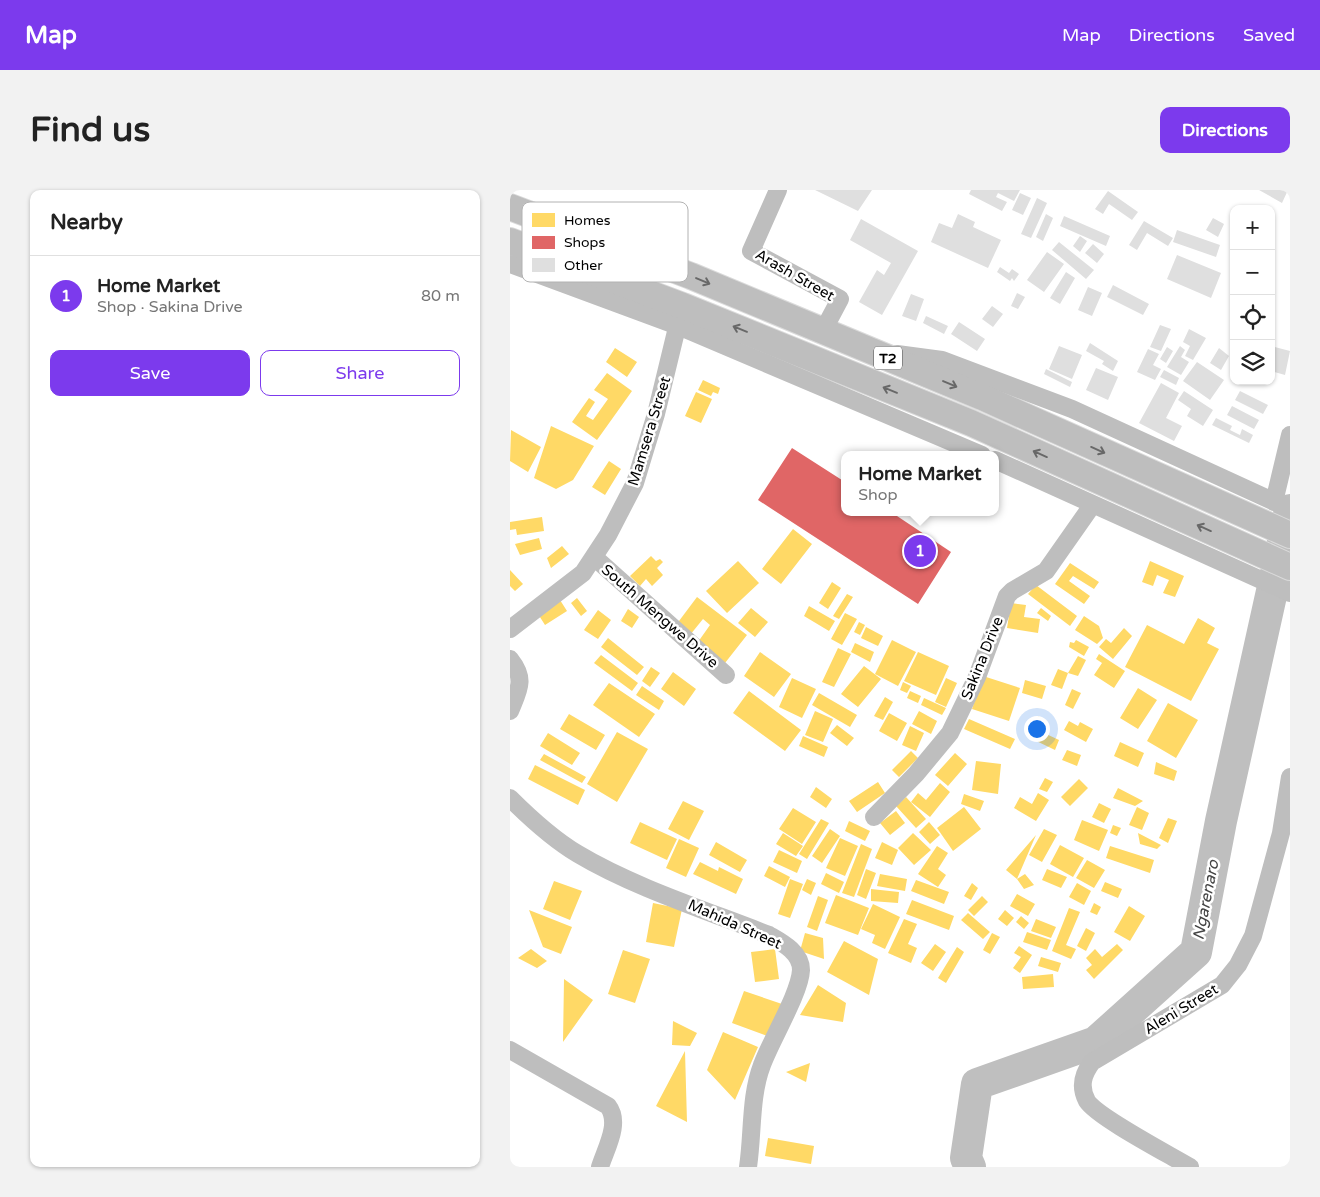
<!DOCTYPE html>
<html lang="en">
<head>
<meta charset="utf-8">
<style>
  :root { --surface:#fff; --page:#f2f2f2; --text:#222; --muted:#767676; --line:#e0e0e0; --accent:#7c3aed }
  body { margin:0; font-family:"Varela Round",sans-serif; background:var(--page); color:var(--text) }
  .controls { position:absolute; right:15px; top:15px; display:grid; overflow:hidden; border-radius:10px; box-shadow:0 1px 4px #0004 }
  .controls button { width:45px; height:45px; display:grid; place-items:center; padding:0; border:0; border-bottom:1px solid var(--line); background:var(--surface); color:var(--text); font:25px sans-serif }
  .you { position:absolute; left:526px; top:538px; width:18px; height:18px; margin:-12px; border:4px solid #fff; border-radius:50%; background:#1a73e8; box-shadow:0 0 0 8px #1a73e833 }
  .badge { display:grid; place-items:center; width:32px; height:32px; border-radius:50%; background:var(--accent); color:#fff; font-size:16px; font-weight:700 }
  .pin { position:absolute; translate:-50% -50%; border:2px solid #fff; box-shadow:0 1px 5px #0006 }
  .popup { position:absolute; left:331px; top:261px; width:158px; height:65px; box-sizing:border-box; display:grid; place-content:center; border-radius:10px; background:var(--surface); filter:drop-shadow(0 1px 4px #0005); font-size:16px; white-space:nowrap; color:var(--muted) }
  .popup b { font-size:19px; color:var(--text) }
  .popup::after { content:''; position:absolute; left:50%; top:100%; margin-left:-10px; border:10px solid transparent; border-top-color:var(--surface) }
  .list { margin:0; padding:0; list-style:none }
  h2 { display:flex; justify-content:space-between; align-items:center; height:65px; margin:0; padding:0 20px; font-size:21px }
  h2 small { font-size:16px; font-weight:400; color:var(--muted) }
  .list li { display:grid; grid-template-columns:32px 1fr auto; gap:15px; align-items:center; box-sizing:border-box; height:80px; padding:0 20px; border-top:1px solid var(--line) }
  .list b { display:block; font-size:19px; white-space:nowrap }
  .list p { margin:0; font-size:16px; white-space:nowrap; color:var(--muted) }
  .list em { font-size:16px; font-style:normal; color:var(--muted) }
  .actions { display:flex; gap:10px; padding:15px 20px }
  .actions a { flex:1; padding:11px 0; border:1px solid var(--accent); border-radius:10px; text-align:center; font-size:18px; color:var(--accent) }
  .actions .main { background:var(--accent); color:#fff }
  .icon { flex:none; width:28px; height:28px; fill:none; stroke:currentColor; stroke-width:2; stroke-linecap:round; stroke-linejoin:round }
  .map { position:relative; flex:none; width:780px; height:977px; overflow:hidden; border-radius:10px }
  header { display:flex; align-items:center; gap:30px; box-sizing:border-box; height:70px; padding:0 25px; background:var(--accent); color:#fff }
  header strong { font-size:24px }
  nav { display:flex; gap:28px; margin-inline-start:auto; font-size:18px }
  .intro { display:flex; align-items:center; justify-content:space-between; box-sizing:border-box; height:120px; padding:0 30px }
  h1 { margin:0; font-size:35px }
  .button { padding:12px 22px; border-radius:10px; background:var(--accent); color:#fff; font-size:18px; font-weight:700 }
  main { display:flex; gap:30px; padding:0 30px }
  aside { flex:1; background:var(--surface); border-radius:10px; box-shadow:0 1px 4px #0004 }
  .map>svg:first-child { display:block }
  .homes { fill:#ffd966 }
  .shops { fill:#e06666 }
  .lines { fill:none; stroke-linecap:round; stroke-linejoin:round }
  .river { stroke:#bfbfbf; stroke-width:32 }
  .building { fill:#dfdfdf }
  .highway-casing { stroke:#dbdbdb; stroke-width:28 }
  .minor { stroke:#bebebe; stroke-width:18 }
  .highway { stroke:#bebebe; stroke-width:26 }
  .oneway { stroke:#686868 }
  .labels { text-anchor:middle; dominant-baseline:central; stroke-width:5; stroke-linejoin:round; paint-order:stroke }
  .shield { fill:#fff; stroke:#4c4c4c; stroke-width:1 }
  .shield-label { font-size:14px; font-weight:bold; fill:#000 }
  .street-label { font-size:15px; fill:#000; stroke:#fff }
  .water-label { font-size:16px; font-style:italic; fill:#444; stroke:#fff }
  .key { fill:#fff; stroke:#b2b2b2; stroke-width:1 }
  .key-label { font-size:14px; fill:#000 }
</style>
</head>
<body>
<header>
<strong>Map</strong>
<nav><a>Map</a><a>Directions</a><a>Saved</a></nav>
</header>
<div class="intro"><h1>Find us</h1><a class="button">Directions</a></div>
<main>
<aside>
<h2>Nearby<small></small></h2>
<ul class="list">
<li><span class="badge">1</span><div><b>Home Market</b><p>Shop · Sakina Drive</p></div><em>80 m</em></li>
</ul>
<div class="actions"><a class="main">Save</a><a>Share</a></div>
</aside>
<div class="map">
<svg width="780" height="977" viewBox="0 0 780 977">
  <rect width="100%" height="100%" fill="#fff"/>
  <path class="homes" d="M105 158 127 172 117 187 96 172Z
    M97 183 122 201 87 250 62 232 79 208 85 212 76 226 83 230 98 209 84 200Z
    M193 190 210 198 208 204 203 202 201 206 188 200Z
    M186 202 202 209 191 233 175 226Z
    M41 236 84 256 63 290 46 299 24 288Z
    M1 240 31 257 18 282 0 271Z
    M99 271 111 279 95 305 82 297Z
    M32 327 34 341 7 345 6 339 0 340V332Z
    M283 339 302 354 271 394 252 379Z
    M29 348 32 359 10 365 5 354Z
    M52 356 59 364 41 378 37 368Z
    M141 366 146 371 150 369 153 372 147 378 153 385 142 396 136 389 130 396 120 386Z
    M228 371 249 393 217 423 196 401Z
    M640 371 674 386 665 407 653 403 659 390 647 385 643 396 632 392Z
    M560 373 589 392 584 399 563 386 559 391 580 406 574 414 545 394Z
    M0 380 13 394 5 401 0 396Z
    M322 392 331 398 318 419 309 413Z
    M526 395 567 426 560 436 518 404Z
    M337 404 343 407 329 429 323 426Z
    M187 407 237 445 215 473 188 452 200 435 193 429 180 445 166 435Z
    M67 408 77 421 71 426 61 413Z
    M50 410 57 421 35 435 28 424Z
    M501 413 516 415 514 427 530 429 528 443 497 438Z
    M299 416 325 431 319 441 294 426Z
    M241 418 258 432 245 447 228 433Z
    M531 418 541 426 538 431 527 423Z
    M118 419 129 427 122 438 111 431Z
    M88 420 101 430 88 449 74 440Z
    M335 423 347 429 332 455 321 449Z
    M574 426 589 436 593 448 587 454 565 440Z
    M688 428 705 438 697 453 709 459 681 511 615 477 637 435 674 454Z
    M349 432 355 435 350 445 344 442Z
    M356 437 373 446 368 456 351 448Z
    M614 438 622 446 603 469 589 457 596 449 601 453Z
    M98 448 134 477 127 485 91 457Z
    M382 450 406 462 388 496 365 484Z
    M566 450 579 457 574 466 559 457 560 452 564 453Z
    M345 453 364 462 360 472 341 462Z
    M328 458 341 464 324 497 312 492Z
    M250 462 281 484 264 507 234 486Z
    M408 462 439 476 426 505 394 491Z
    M589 464 615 481 604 498 584 485 592 473 586 469Z
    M91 465 128 493 122 501 84 473Z
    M568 466 576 470 568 486 558 483Z
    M354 476 371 489 348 517 331 504Z
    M141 477 150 483 140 497 132 491Z
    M548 479 558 483 552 499 541 495Z
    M163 482 186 499 174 516 151 499Z
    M473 486 510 498 499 531 462 519Z
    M282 488 306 499 292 528 269 517Z
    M436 488 447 493 436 517 425 512Z
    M515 490 536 496 532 509 512 503Z
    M393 492 401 496 397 503 390 500Z
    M99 493 145 524 129 547 83 515Z
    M132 496 154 511 149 520 126 505Z
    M628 498 647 510 628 539 610 528Z
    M562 499 571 503 563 519 555 515Z
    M239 501 291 540 275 561 223 523Z
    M400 501 411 506 408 513 397 508Z
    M309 503 347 525 340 537 302 515Z
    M375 507 383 512 373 530 364 526Z
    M414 508 436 518 432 525 411 515Z
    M658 513 688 530 666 568 637 551Z
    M305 521 323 529 313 552 295 545Z
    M409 521 427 531 421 544 402 534Z
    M379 523 397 533 387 551 369 541Z
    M59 524 95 545 86 560 50 539Z
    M528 526 537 531 532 542 549 550 545 560 518 547Z
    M459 529 505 549 500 559 454 539Z
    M559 531 568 536 570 532 583 539 576 552 554 540Z
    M327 535 344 548 337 556 320 543Z
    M400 536 414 543 406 561 392 555Z
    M107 542 138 559 107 612 77 594Z
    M38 543 70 563 62 575 30 556Z
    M293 546 318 557 314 567 289 556Z
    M610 552 634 563 628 577 604 566Z
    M557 560 571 565 567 576 552 570Z
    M401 561 408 568 389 587 382 580Z
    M445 563 457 574 438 596 425 585Z
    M34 564 76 587 72 593 30 570Z
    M466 571 491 574 488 604 462 600Z
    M646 572 667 581 664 591 644 584Z
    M25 575 75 600 68 615 18 589Z
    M535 588 543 592 537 602 529 599Z
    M569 589 578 598 560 616 551 607Z
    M368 592 375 603 347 622 339 611Z
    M430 593 440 602 420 627 401 612 408 603 416 610Z
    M306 597 322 609 316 618 300 607Z
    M608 598 633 611 625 616 603 608Z
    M528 603 539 610 526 631 504 618 510 607 522 614Z
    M454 604 474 611 470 621 451 614Z
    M396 607 416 629 406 638 386 616Z
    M173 611 194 621 179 650 158 639Z
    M589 613 601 619 594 633 582 627Z
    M454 617 471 639 443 661 427 638Z
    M627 617 639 623 632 640 619 635Z
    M283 618 306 632 292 654 269 639Z
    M386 621 395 633 380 645 370 633Z
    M658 628 667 631 658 653 649 648Z
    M311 629 319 633 297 669 289 664Z
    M572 630 598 640 589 661 564 650Z
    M339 631 360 641 355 651 335 641Z
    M130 632 167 649 157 670 120 653Z
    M419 632 430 645 420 654 409 642Z
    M603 635 611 638 607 646 600 643Z
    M320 639 330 646 312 673 302 666Z
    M534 639 547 645 532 672 519 665Z
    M273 643 293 656 286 666 266 654Z
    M403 643 421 660 404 675 388 658Z
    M628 643 651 655 647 659 630 654Z
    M526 645 507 689 496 680Z
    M330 648 348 656 335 686 316 678Z
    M169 649 189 658 176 687 156 678Z
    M206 652 237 670 230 682 199 665Z
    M372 652 388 660 382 675 365 668Z
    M351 654 362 659 344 707 332 703Z
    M550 655 574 668 563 687 540 674Z
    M427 656 438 663 428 679 436 685 428 697 408 684Z
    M600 656 644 670 640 683 596 668Z
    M269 660 292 671 287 683 263 672Z
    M577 670 595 680 584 698 566 688Z
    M190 672 208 681 209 677 233 689 226 704 183 684Z
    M259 676 280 687 275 697 254 686Z
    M356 679 366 683 356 709 347 705Z
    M537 679 557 687 551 698 532 690Z
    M316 683 334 692 329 703 311 694Z
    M370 684 397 689 395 701 367 696Z
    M515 684 524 695 514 699 507 689Z
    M280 689 293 694 280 728 268 724Z
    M297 689 306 693 301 705 292 700Z
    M406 690 439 702 434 714 401 701Z
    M44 691 72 701 60 730 33 719Z
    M595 692 612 699 608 708 591 701Z
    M462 693 468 698 461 710 454 706Z
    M567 693 581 701 574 715 559 707Z
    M361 699 389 702 388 713 361 711Z
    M507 704 525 714 518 726 500 716Z
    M326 705 359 718 348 745 315 733Z
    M308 706 318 710 307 741 297 737Z
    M472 706 478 712 464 726 458 720Z
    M402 710 444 726 439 740 396 724Z
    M143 713 172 719 164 757 136 752Z
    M584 713 591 717 587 725 580 722Z
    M363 714 390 727 375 759 362 753 365 745 351 739Z
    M619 716 635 726 620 751 604 742Z
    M559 718 570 722 556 755 566 759 561 769 542 761Z
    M19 720 62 737 51 764 33 757Z
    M495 720 504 728 497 736 488 729Z
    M458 723 480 742 473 749 451 730Z
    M511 726 519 733 514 739 506 732Z
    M394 729 407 734 398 754 407 758 401 773 378 763Z
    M526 729 546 737 541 748 521 741Z
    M576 738 585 743 576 761 567 756Z
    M517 742 541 750 537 760 513 752Z
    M295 743 313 748 314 769 290 761Z
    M482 743 490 747 480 764 473 760Z
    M334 751 368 769 359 805 317 782Z
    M425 754 436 762 423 781 411 773Z
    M607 754 613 760 584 789 576 780 582 775 576 768 585 759 592 767Z
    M509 756 522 765 510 783 503 778 511 767 504 763Z
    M447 757 454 762 436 793 428 788Z
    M21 759 37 771 27 778 8 768Z
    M265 759 269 789 245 792 241 762Z
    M113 760 140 769 125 813 98 804Z
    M531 767 551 773 548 782 528 776Z
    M543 784 544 797 513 799 512 787Z
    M54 789 83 810 53 852Z
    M308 795 336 813 333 832 290 825Z
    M234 801 272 814 260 847 222 833Z
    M163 831 187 843 180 856 162 855Z
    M213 842 248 857 225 910 197 880Z
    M175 861 177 932 146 916Z
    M300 873 296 892 276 882Z
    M258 948 304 956 301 974 255 966Z"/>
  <path class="shops" d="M282 258 335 292V322H381L441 362 408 414 248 310Z"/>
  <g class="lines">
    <path class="river" d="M460 977 456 968 467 894 586 852 686 762 711 631 780 320"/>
  </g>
  <path class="building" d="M305 0H362L348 21Z
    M461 0H510L504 11 488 3 486 7 497 12 492 21 459 4Z
    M749 0H778L772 13Z
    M598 1 628 22 622 30 599 14 593 24 585 19Z
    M510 3 521 8 513 25 502 20Z
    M527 8 537 13 521 48 511 44Z
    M448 24 465 32 463 37 491 50 478 78 421 52 429 33 442 38Z
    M536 24 543 28 533 51 526 47Z
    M554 26 600 46 596 56 550 36Z
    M703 28 714 34 708 47 696 40Z
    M351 29 408 61 372 125 349 112 367 80 374 85 381 73 340 50Z
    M634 31 663 48 658 56 637 43 627 60 619 55Z
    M667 40 710 55 706 67 663 52Z
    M570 46 577 51 570 62 563 56Z
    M549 52 584 80 576 89 542 60Z
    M583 54 594 64 587 73 575 63Z
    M537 62 554 74 534 102 517 90Z
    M667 65 711 83 701 108 657 89Z
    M490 77 499 83 502 79 509 84 504 91 502 88 500 91 487 82Z
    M556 82 565 88 550 114 540 108Z
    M603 95 639 114 633 125 597 107Z
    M578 97 592 103 582 126 568 120Z
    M507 103 515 107 508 119 501 116Z
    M401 104 414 109 406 131 392 126Z
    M482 116 493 124 483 137 472 129Z
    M416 126 438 136 434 144 413 133Z
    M449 132 475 149 467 161 441 144Z
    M650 135 661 139 651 161 640 157Z
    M679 139 696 148 683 170 675 166 680 156 673 152Z
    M580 153 608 171 603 181 592 174 594 171 576 161Z
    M549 156 572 165 562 189 539 179Z
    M670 156 675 160 671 167 679 172 671 185 657 177Z
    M761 156 780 161 775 185 761 181Z
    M657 157 663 161 656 173 650 169Z
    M709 158 719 166 711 180 700 173Z
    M638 159 649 164 643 175 651 179 645 190 627 182Z
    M687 172 714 190 700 210 673 191Z
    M586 178 608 187 598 210 576 200Z
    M536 179 562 192 560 197 534 184Z
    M654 180 669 188 666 195 650 187Z
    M651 193 669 203 656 228 672 236 664 251 629 233Z
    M674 201 703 220 693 236 677 226 681 219 668 210Z
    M730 201 758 215 753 224 725 210Z
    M722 216 749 230 744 239 717 225Z
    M706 228 722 236 720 240 730 245 732 239 743 245 739 253 702 235Z"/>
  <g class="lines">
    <defs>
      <path id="highway" d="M0 17 181 86 472 207 780 345
        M0 51 173 116 461 233 780 377"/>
    </defs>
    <use href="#highway" class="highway-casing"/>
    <path class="minor" d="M268 0 241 61 330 109 313 141
      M0 74 168 136 472 265
      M387 164 432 170 562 219 780 319
      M485 270 780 403
      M764 312 780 245
      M84 367 216 485
      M0 439 73 383 98 345 125 293 146 224 170 125
      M0 469C16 489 9 499 0 521
      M0 608C21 629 43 649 68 664 123 697 198 721 259 745 271 752 291 762 291 780 290 803 261 850 252 875 240 906 243 944 238 977
      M364 627 406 584 440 543 467 487 497 406 502 401 536 381 583 314
      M0 860 98 916C111 933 96 958 90 977
      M680 977C660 965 587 927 577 911 569 896 573 884 582 872L712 795 728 775 743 746 771 643 780 587"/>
    <use href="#highway" class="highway"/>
  </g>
  <defs><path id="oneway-shaft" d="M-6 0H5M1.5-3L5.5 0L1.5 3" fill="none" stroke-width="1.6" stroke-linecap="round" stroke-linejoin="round" transform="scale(1.25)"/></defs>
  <g class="oneway">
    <use href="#oneway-shaft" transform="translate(193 91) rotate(23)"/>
    <use href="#oneway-shaft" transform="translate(230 139) rotate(-158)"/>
    <use href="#oneway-shaft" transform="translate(440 194) rotate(23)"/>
    <use href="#oneway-shaft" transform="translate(380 200) rotate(-158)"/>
    <use href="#oneway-shaft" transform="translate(588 260) rotate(24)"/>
    <use href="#oneway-shaft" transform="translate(530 264) rotate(-156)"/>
    <use href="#oneway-shaft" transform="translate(694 338) rotate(-156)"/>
  </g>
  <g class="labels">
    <rect class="shield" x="364" y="156.5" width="28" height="23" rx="4"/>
    <g class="shield-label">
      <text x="378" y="168">T2</text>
    </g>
    <g class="street-label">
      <text transform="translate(285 85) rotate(30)">Arash Street</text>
      <text transform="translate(139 241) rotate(-73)">Mamsera Street</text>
      <text transform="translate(150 426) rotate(41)">South Mengwe Drive</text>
      <text transform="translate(472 468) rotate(-68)">Sakina Drive</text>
      <text transform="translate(225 734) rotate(24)">Mahida Street</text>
      <text transform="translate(671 819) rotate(-31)">Aleni Street</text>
    </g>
    <g class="water-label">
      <text transform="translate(696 710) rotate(-79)">Ngarenaro</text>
    </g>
  </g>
  <rect x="12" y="12" width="166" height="80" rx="8" class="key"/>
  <rect x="22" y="23" width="23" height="14" fill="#ffd966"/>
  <rect x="22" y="46" width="23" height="13" fill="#e06666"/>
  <rect x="22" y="68" width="23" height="14" fill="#dfdfdf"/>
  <g class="key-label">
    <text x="54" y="35">Homes</text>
    <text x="54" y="57">Shops</text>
    <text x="54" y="80">Other</text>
  </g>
</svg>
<div class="controls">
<button>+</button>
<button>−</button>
<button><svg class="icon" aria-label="locate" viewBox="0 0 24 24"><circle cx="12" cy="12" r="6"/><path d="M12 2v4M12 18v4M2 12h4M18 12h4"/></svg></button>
<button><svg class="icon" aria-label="layers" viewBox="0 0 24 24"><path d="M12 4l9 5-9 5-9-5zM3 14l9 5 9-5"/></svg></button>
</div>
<div class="you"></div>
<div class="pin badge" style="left:410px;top:361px">1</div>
<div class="popup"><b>Home Market</b>Shop</div>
</div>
</main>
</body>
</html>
